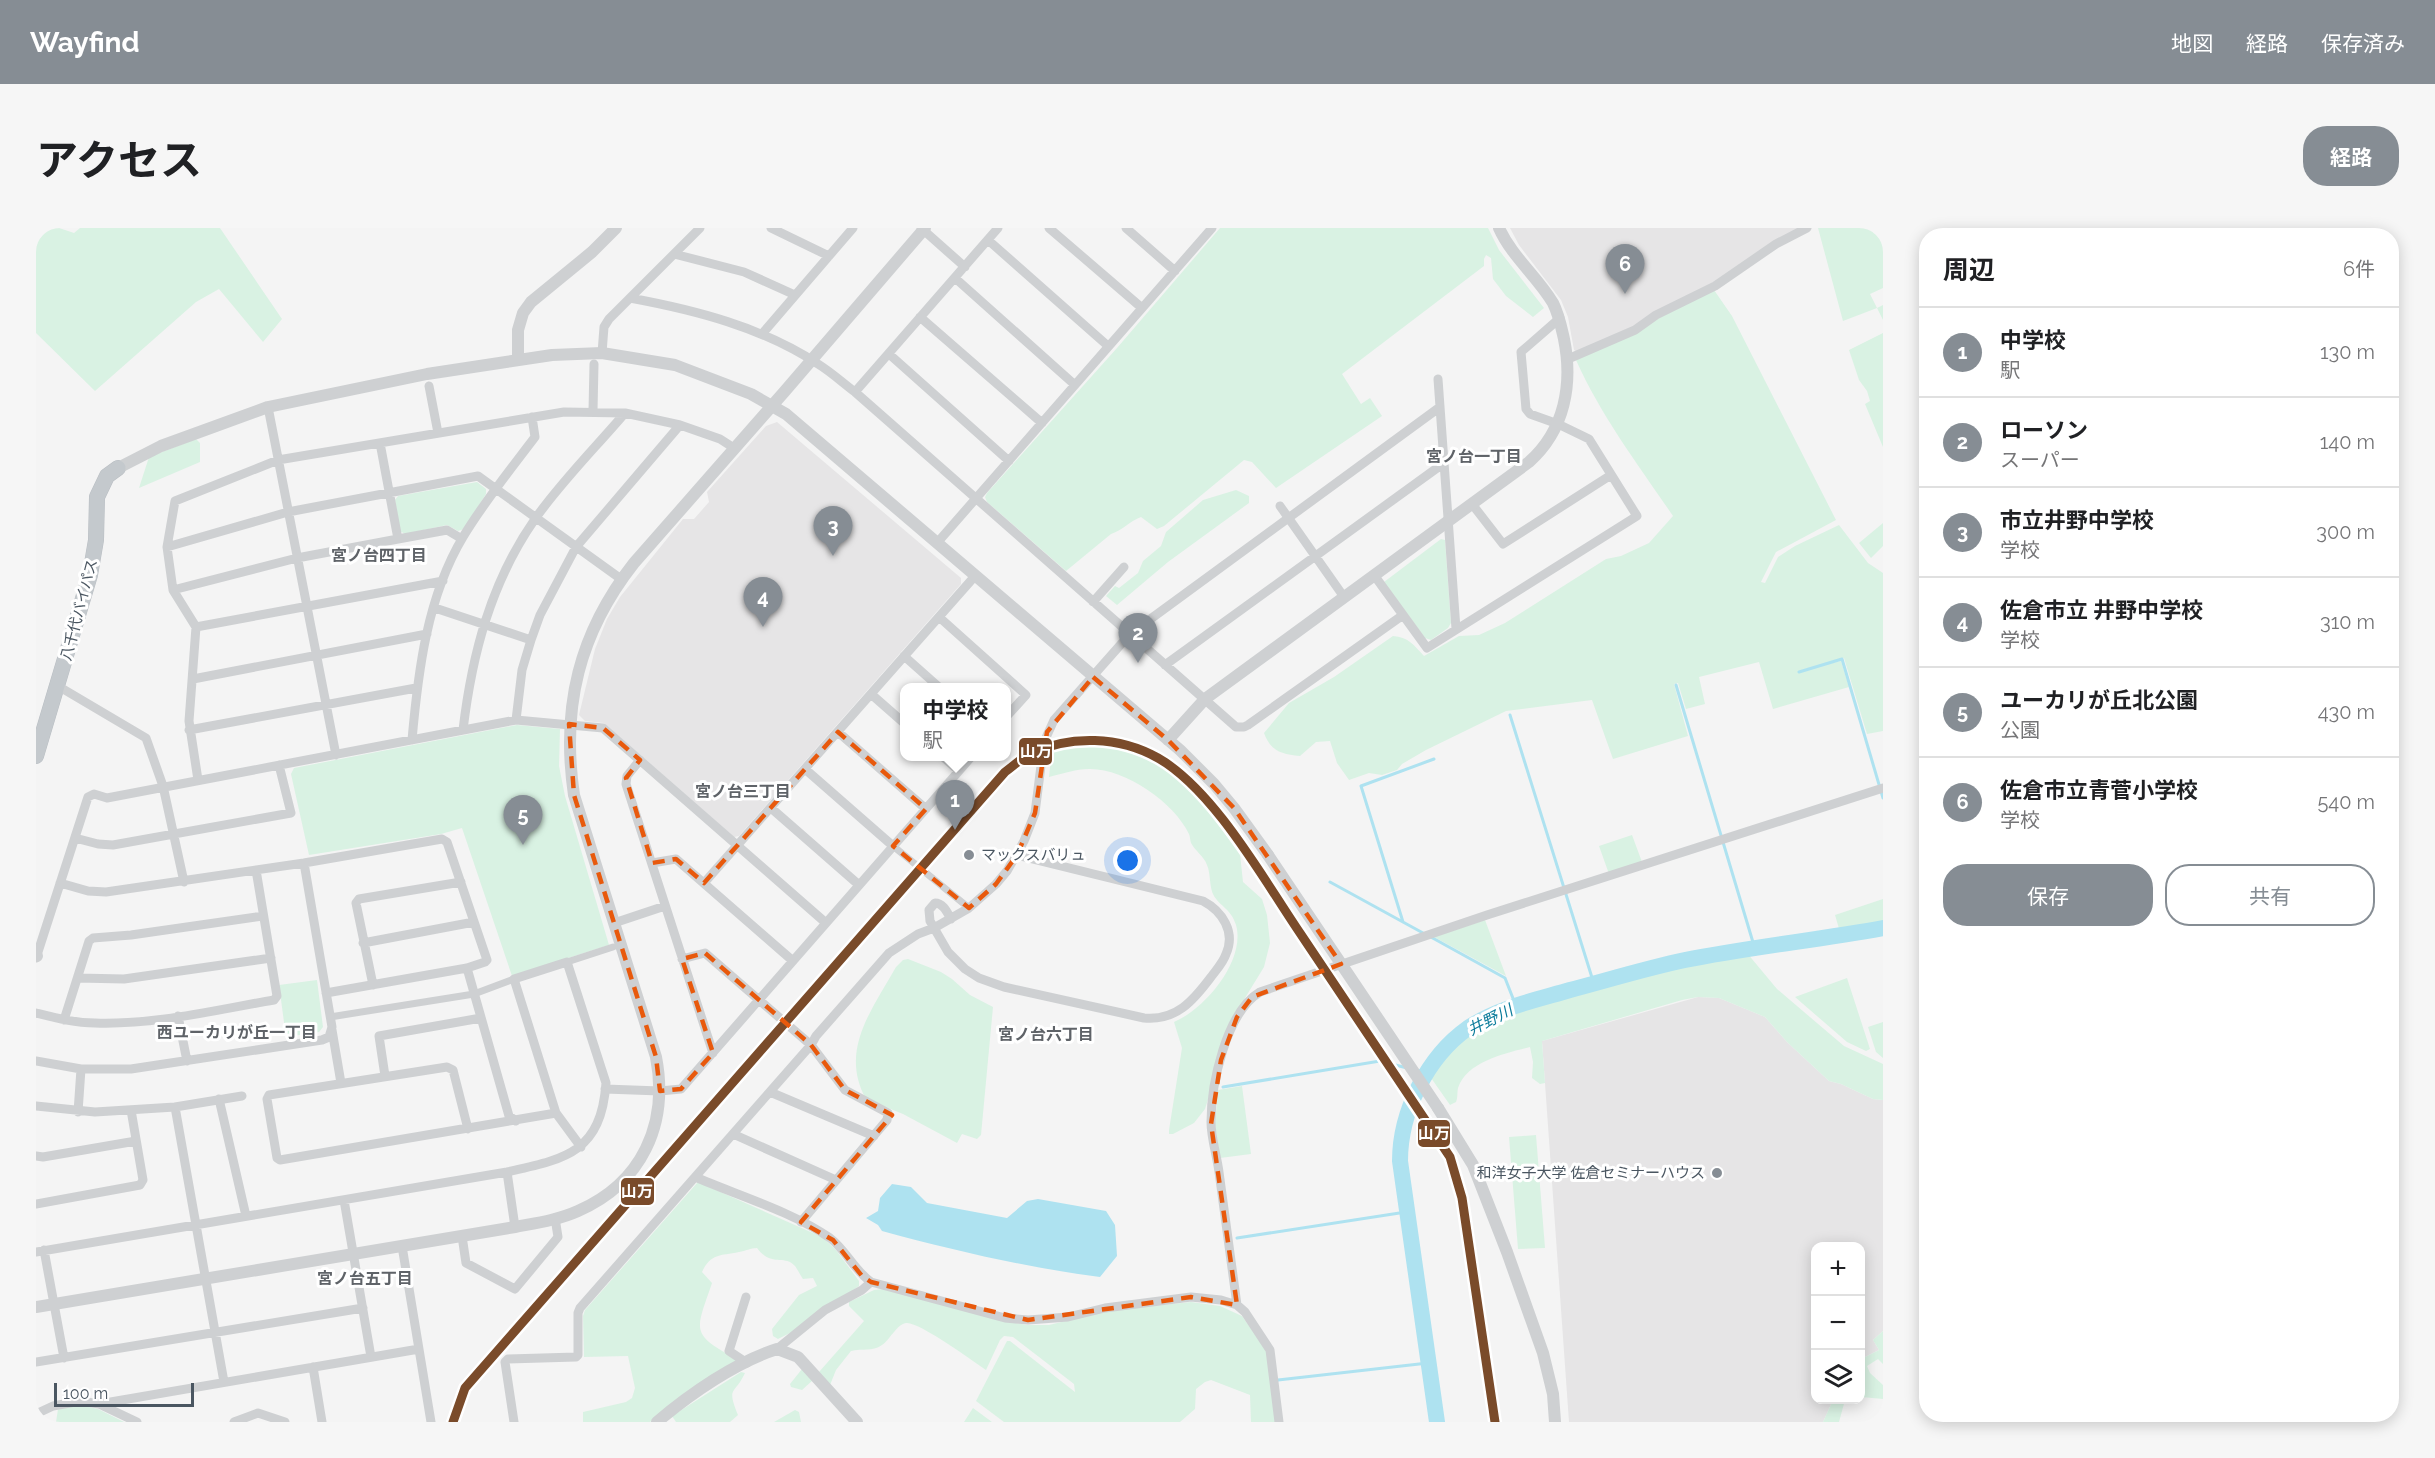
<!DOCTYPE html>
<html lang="ja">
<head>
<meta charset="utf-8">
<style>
  :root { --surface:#fff; --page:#f6f6f6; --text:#202124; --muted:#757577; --line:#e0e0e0; --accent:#868d94 }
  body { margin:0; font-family:Raleway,"Noto Sans JP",sans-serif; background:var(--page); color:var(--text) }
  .controls { position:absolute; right:18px; bottom:18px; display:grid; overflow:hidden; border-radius:12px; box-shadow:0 3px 15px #0003 }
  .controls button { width:54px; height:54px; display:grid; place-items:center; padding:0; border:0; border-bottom:2px solid var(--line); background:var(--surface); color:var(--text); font:30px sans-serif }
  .scale { position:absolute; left:18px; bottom:15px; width:140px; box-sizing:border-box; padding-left:6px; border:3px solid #4a5661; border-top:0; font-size:16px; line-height:21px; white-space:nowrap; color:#4a5661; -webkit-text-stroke:4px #fff; paint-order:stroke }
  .you { position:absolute; left:1092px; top:633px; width:21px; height:21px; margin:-15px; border:4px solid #fff; border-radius:50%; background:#1a73e8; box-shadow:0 0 0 9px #1a73e833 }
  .badge { display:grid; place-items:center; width:39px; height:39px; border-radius:50%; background:var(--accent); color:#fff; font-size:20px; font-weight:700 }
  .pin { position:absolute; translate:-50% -50px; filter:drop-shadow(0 2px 3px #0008) }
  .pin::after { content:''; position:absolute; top:32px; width:21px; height:18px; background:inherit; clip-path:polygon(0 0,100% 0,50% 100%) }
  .popup { position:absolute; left:864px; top:455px; width:111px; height:78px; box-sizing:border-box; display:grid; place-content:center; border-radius:12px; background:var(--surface); filter:drop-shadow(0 2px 4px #0005); font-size:20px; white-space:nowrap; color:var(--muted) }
  .popup b { font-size:22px; color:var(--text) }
  .popup::after { content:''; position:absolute; left:50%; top:100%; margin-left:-12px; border:12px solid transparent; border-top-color:var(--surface) }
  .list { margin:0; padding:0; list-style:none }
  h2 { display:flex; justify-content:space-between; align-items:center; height:78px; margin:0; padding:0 24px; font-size:26px }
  h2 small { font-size:20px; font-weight:400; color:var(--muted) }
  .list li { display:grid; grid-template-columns:39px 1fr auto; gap:18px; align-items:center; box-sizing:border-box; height:90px; padding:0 24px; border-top:2px solid var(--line) }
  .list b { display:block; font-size:22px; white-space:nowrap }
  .list p { margin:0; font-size:20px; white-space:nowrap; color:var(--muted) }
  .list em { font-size:20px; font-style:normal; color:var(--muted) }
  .actions { display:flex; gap:12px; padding:18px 24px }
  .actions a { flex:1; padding:14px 0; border:2px solid var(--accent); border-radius:24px; text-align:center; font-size:21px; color:var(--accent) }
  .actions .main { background:var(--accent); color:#fff }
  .icon { flex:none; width:33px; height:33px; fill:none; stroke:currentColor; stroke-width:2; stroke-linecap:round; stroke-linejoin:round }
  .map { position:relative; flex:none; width:1847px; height:1194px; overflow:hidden; border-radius:24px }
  header { display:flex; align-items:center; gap:36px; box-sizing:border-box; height:84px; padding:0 30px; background:var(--accent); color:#fff }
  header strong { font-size:28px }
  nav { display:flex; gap:33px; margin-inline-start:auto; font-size:21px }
  .intro { display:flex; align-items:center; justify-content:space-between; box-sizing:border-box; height:144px; padding:0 36px }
  h1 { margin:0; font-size:42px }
  .button { padding:15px 27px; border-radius:24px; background:var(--accent); color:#fff; font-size:21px; font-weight:700 }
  main { display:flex; gap:36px; padding:0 36px }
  aside { flex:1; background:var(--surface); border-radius:24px; box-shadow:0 3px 15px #0003 }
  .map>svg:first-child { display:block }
  .education { fill:#e6e5e6 }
  .green { fill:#d9f2e3 }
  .water { fill:#aee2f0 }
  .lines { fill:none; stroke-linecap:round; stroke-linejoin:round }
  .stream { stroke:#aee2f0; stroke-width:3 }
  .river { stroke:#aee2f0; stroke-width:16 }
  .trunk-casing { stroke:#b9bec3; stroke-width:16 }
  .pedestrian { stroke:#ced0d2; stroke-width:7 }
  .minor { stroke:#ced0d2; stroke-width:9 }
  .tertiary { stroke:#ced0d2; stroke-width:12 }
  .trunk { stroke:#c4c9cd; stroke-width:15 }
  .tertiary-bridge { stroke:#ced0d2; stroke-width:12 }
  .metro-1-casing { stroke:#fff; stroke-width:14 }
  .metro-1 { stroke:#7a4b2a; stroke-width:9 }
  .marked { fill:none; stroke:#e8590c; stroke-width:4.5; stroke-dasharray:12 8; stroke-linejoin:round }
  .poi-dot { fill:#868d94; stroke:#fff; stroke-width:2 }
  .labels { text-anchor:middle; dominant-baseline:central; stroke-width:6; stroke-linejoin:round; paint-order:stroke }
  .street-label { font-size:15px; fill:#4a5661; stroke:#fff }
  .poi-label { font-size:15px; fill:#4a5661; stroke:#fff; text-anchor:start }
  .neighbourhood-label { font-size:16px; font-weight:bold; fill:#5f6368; stroke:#fff }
  .water-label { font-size:16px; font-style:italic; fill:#0c7c9b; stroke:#fff }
  .line-badge { stroke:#fff; stroke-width:2 }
  .badge-label { font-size:16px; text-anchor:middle; font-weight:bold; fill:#fff }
</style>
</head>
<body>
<header>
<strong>Wayfind</strong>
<nav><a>地図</a><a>経路</a><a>保存済み</a></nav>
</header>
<div class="intro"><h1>アクセス</h1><a class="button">経路</a></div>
<main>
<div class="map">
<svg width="1847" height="1194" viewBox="0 0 1847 1194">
  <rect width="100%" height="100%" fill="#f4f4f4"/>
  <path class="education" d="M1474 0H1765L1678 55 1598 99 1541 124 1538 122 1532 89 1525 72 1483 17Z
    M741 194 925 350V356L703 608 698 609 568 495 549 493 543 487 559 421 571 391 584 369 647 291H658L673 274 671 264 730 198Z
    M1662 769 1683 770 1729 789 1751 814 1793 853 1805 856 1837 871 1847 872V1103L1837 1112 1843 1122 1825 1131 1824 1018H1780V1172H1797L1787 1194H1533L1506 813Z"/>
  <path class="green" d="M0 0H23L38 5 44 0H184L246 91 227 114 183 61 160 74 59 163 0 105Z
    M1184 0H1452L1463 22 1508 80 1497 89 1470 68 1457 51 1455 30 1450 27 1448 31V38L1306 146 1325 176 1334 170 1346 188 1240 260 1216 234 1208 232 1128 298 1121 301 1105 289C1094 293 1087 302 1075 306L1030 343 951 274 949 269 951 265 1081 120Z
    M1782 0H1842L1847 10V60L1834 66 1841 80 1847 77V92L1841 80 1807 93Z
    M1678 62 1696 88 1800 292 1740 324 1725 354 1729 355 1742 329 1759 318 1803 297 1832 335 1847 345V503L1831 506 1808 430 1762 443 1805 433 1813 459 1737 481 1723 434 1663 449 1669 476 1650 481 1642 455 1638 456 1652 508 1577 531 1556 472 1470 483 1390 522 1366 536 1361 542 1346 547 1333 545 1313 552 1301 535 1294 513 1280 514 1264 528C1246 526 1235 524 1228 505L1253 475 1298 449 1357 408C1372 409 1378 417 1388 428L1423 408 1443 407 1469 395 1570 331 1585 328 1613 315 1637 288C1603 238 1565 188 1540 132Z
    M1847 105V219L1829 176 1834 173 1831 163 1823 152 1813 122Z
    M160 211 164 215V234L103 260 113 229Z
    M441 254 450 261V266L428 301 422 303 411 297 369 306 364 303 359 272 362 268Z
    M1200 262 1213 268V275L1132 334 1081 377 1070 368 1079 358 1083 360 1102 345 1107 333 1125 318 1130 304 1167 272Z
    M1847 295V318L1835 330 1823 315Z
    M1405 311 1409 312 1415 395 1412 400 1395 412 1389 410 1348 354Z
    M481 497 524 501 523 538 529 568 573 717 476 748 426 600 405 606 273 627 255 546 258 540Z
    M1055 515 1084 519 1104 525 1120 533 1141 549 1163 571 1204 626 1207 654 1226 671 1231 687 1234 715 1228 739 1198 788 1169 881 1158 895 1137 906H1133V902L1146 820 1138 794C1169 781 1210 732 1200 697 1195 681 1185 679 1178 668 1173 660 1175 646 1171 637 1168 628 1159 623 1155 615 1154 612 1154 608 1153 606 1138 574 1088 540 1053 541 1040 541 1025 546 1013 549L1016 521Z
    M1596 607 1606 634 1573 646 1563 618Z
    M1847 671V695L1804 704 1799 687Z
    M1449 692 1470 748 1398 709Z
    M1711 725 1741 761 1808 818 1847 836V872L1837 871 1805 856 1793 853 1751 814 1729 789 1683 770 1662 769 1646 772 1506 813 1509 855 1504 856 1496 850 1497 834 1494 819C1471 825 1431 833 1422 860 1421 865 1422 869 1420 874L1414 877 1393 847 1433 805 1446 796 1479 781 1649 735Z
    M872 731 905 744 916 751 934 767 957 779 945 907 941 911 926 906 921 915 867 886 830 871C803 822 836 782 860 739L867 732Z
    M1811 750 1834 821 1830 823 1811 814 1759 769Z
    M281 752 287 799 283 804 250 809 243 757Z
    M1847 794V830L1840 824 1832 799Z
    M1206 858 1215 926 1184 930 1179 896 1182 862Z
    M1500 907 1509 1020 1482 1021 1473 909Z
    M662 954 786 1009 800 1022 823 1053V1058L754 1105 742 1111 737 1108 736 1101 763 1067 781 1058 777 1050 767 1051C764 1047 762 1042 759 1038 748 1026 736 1040 721 1020 714 1020 710 1023 703 1024 684 1028 675 1025 666 1044L676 1055C659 1105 654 1105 702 1132L641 1172 614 1194H547V1184L590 1174 596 1170 599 1160 592 1128 548 1129 547 1088 549 1082Z
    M847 1061 968 1093 991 1097H1013L1071 1083 1155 1074 1184 1078 1206 1088 1231 1123 1240 1194H1215L1214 1167 1175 1152 1169 1154 1160 1161 1159 1181 1144 1194H968L940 1173 971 1113H974L1039 1164 1038 1156 977 1109 968 1108 964 1112 950 1142C937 1133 882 1093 870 1095 860 1097 854 1112 846 1117 836 1124 826 1120 815 1123L800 1142 794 1157 783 1144 828 1093 813 1078V1074L838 1062Z
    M1847 1103V1136L1842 1131 1831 1138 1834 1145 1847 1157V1171L1825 1169V1131L1843 1122 1837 1112Z
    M766 1141 777 1152 766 1162 755 1159 754 1156Z
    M705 1144 709 1145C699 1167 690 1158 702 1187L694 1194H640L636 1188Z
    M1797 1172H1809L1803 1194H1787Z
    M44 1177 62 1181 88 1194H20L22 1181Z
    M937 1180 956 1194H928Z
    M759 1182 763 1184 765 1194H738Z"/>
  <path class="water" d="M856 956 875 959 891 975 971 990 991 973 1002 971 1070 983 1079 997 1081 1028 1064 1049C988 1039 920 1023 846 1003L842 997 830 990 842 983 844 970Z"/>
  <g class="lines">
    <path class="stream" d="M1763 444 1806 431 1847 570
      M1640 457 1719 721
      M1474 487 1558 756
      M1294 654 1387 705
      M1367 694 1325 558 1398 531
      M1393 708 1469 750 1480 778
      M1380 842 1391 844
      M1187 859 1344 833 1371 840
      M1201 1010 1370 984
      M1242 1152 1392 1135"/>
    <path class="river" d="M1401 1194 1364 933C1364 884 1391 829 1432 800 1462 780 1500 772 1534 762 1572 752 1611 740 1649 732 1715 719 1781 712 1847 700"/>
    <defs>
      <path id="trunk" d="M0 528 54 347 60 312 61 269 71 248 82 240"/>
    </defs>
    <use href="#trunk" class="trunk-casing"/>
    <path class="pedestrian" d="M857 618 933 680
      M531 734 577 719
      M294 789 438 766 478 751"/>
    <path class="minor" d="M735 0 793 28
      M885 0 929 39
      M1013 0 1106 80
      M1090 0 1139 43
      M952 12 1072 118
      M638 26 708 44 759 67
      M919 50 1039 157
      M594 70C659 82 726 99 782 136 795 144 807 155 819 164L1200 499H1208L1212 497 1367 387
      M884 89 1006 195
      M726 106 817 0
      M566 125 568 99 573 91 664 0
      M853 126 973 233
      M1532 131 1599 102 1620 87 1679 58 1740 16 1771 0
      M1402 151 1420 401
      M393 158 402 205
      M819 164 962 0
      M232 179 300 527
      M557 183 558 136
      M344 215 362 311
      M1436 276 1467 316 1575 247
      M1244 278 1308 369
      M901 315 1176 0
      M131 319 252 284 442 248 585 351
      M1338 347 1391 420 1601 288 1553 211 1522 196 1494 186 1490 181 1485 124 1524 90
      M137 362 261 330 362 311 411 302 426 311
      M1057 374 1088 339
      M399 380 495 412
      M903 389 990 467 970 489
      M160 399 407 353
      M868 428 904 460
      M1129 437 1408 235
      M157 451 391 406
      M22 458 110 510 127 558 148 654
      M835 466 868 495
      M480 492 486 442 495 412 504 387 540 319 644 197
      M153 502 380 460
      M427 502C436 426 455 354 499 291 525 254 560 219 589 185
      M802 504 890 581
      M376 512C382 444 391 369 427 309 448 274 474 242 499 209L496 189
      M906 528 923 543
      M604 532 591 548 590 556 677 825
      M769 541 857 618
      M162 552 153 493 160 399 137 362 131 319 139 273 242 232 528 184 589 185 644 197 684 211 698 220
      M735 580 823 657
      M39 610 62 616 77 617 255 585 243 537
      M616 635 640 631 757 733
      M24 655 52 663 70 664 268 635 406 611 411 614 451 732 449 734 431 740 290 765
      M668 655 939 348
      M915 691C911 684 907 675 899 675L893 682 894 693 912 724 929 741 943 750 968 759 1108 790C1140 793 1157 773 1175 749 1180 742 1187 735 1190 726 1200 704 1186 683 1167 673L981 627
      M584 693 629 678
      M327 715 438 694
      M0 730 52 569 58 566 71 570 480 492 567 500 790 695
      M646 731 669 725 775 817 809 862 852 885 851 892 765 994
      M431 740 473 888 480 893
      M42 750 88 751 235 730
      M337 757 320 675 323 671 425 654
      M0 785C20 790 39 795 59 795 119 797 179 782 238 772L241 768 220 642
      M142 788 151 833
      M28 792 53 713 57 710 95 707 227 688
      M296 802 305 855
      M0 833 45 841H95L286 812 293 809 296 799 268 635
      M349 848 343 808 445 790
      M569 861 624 863 645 861 936 528
      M734 864 838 908
      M183 871 210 988
      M0 878 59 884 139 879 206 868
      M139 879 188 1154
      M42 884 45 841
      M432 901 417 842 411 839 233 867 231 871 241 930 244 932 520 885
      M697 906 800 952
      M0 928 7 929 100 913
      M471 944 479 999
      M659 949C701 967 757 984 794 1010 810 1022 818 1042 835 1054L969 1090 992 1092 1032 1089 1069 1080 1155 1069 1185 1072 1201 1077 1209 1084 1234 1122 1243 1194
      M308 972 335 1129
      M0 976 104 957 107 952 95 882
      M426 1008 430 1035 479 1061 522 1009 519 990
      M366 1018 395 1194
      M8 1022 28 1130
      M0 1024 471 944C529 931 565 925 570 855L531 734 478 751 520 885 545 919
      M710 1069 693 1123 711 1135
      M1201 1077C1195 1032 1189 988 1183 944 1181 928 1175 910 1175 894 1175 857 1190 784 1224 764L1451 687 1847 560
      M741 1121 789 1082 826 1062 835 1054
      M0 1134 327 1080
      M277 1139 286 1194
      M63 1176 101 1194
      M0 1186 17 1178 45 1173 63 1176 383 1121
      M198 1194 222 1185 249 1194
      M478 1194 469 1134 472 1131 540 1129 542 1127V1085L544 1080 775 817 780 808 853 725 882 706 898 700 933 680 960 656 971 643 988 613 999 585 1008 514 1018 492 1094 406 1404 179"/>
    <path class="tertiary" d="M482 131V102L487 85 495 74 556 24 580 0
      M82 240 125 218 232 179 391 146 516 127 566 125 639 137 715 166 750 186 1144 522 1178 556 1198 580 1232 627
      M1132 512 1169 471 1493 234C1529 202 1537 156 1528 111 1525 98 1523 87 1517 75 1501 48 1476 29 1463 0
      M0 728H1
      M1402 880 1437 937 1471 1024 1507 1125 1517 1166 1519 1194
      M0 1079 479 999C500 995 522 992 542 983 606 955 633 896 620 829L538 567C525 479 543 405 598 335L749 163 889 0
      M621 1194C654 1166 700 1134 741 1121L762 1129 821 1194"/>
    <use href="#trunk" class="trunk"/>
    <path class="tertiary-bridge" d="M1232 627 1402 880"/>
    <defs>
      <path id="metro-1" d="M417 1194 429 1160 969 544C977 538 986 530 995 525 1035 507 1083 508 1122 530 1178 562 1228 652 1264 705 1314 780 1364 854 1414 929L1426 970 1459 1194"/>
    </defs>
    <use href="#metro-1" class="metro-1-casing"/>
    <use href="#metro-1" class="metro-1"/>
  </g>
  <path class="marked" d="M1057 449 1132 512 1198 580 1305 736 1216 769 1201 789 1185 832 1175 896 1201 1077 1155 1069 992 1092 835 1054 826 1048 797 1012 765 994 856 887 809 862 775 817 669 725 646 731 677 825 645 861 624 863 620 829 538 567 533 496 567 500 604 532 590 550 616 635 640 631 668 655 802 504 890 581 857 618 933 680 960 656 981 627 999 585 1011 504Z"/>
  <g class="poi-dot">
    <circle cx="933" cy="627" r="6"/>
    <circle cx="1681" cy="945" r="6"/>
  </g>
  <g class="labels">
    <g class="street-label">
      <text transform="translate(43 382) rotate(-75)">八千代バイパス</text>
    </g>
    <g class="poi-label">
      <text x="945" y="627">マックスバリュ</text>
      <text x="1669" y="945" text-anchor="end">和洋女子大学 佐倉セミナーハウス</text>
    </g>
    <g class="neighbourhood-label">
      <text x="1438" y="228">宮ノ台一丁目</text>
      <text x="343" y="327">宮ノ台四丁目</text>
      <text x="707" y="563">宮ノ台三丁目</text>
      <text x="201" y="804">西ユーカリが丘一丁目</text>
      <text x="1010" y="806">宮ノ台六丁目</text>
      <text x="329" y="1050">宮ノ台五丁目</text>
    </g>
    <g class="water-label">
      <text transform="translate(1454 792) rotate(-27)">井野川</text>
    </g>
  </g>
  <g class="line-badge">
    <rect x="982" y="509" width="35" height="29" rx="6" fill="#7a4b2a"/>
    <rect x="1381" y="891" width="34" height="29" rx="6" fill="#7a4b2a"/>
    <rect x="584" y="949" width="35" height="29" rx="6" fill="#7a4b2a"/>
  </g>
  <g class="badge-label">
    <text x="1000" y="529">山万</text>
    <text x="1398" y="911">山万</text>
    <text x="601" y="969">山万</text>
  </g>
</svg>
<div class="controls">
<button>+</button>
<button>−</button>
<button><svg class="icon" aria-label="layers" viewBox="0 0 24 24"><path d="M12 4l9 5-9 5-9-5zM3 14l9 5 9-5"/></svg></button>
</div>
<div class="scale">100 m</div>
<div class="you"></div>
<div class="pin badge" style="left:919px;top:602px">1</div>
<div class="popup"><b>中学校</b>駅</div>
<div class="pin badge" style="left:1102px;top:435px">2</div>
<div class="pin badge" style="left:797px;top:328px">3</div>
<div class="pin badge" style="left:727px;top:399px">4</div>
<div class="pin badge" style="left:487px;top:617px">5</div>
<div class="pin badge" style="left:1589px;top:66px">6</div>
</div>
<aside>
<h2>周辺<small>6件</small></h2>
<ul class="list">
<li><span class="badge">1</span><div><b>中学校</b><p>駅</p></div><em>130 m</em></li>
<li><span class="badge">2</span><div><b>ローソン</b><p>スーパー</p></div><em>140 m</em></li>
<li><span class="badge">3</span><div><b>市立井野中学校</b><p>学校</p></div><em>300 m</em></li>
<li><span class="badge">4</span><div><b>佐倉市立 井野中学校</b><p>学校</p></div><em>310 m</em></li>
<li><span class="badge">5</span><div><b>ユーカリが丘北公園</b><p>公園</p></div><em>430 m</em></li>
<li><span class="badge">6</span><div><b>佐倉市立青菅小学校</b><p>学校</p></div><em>540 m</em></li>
</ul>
<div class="actions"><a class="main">保存</a><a>共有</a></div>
</aside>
</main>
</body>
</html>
